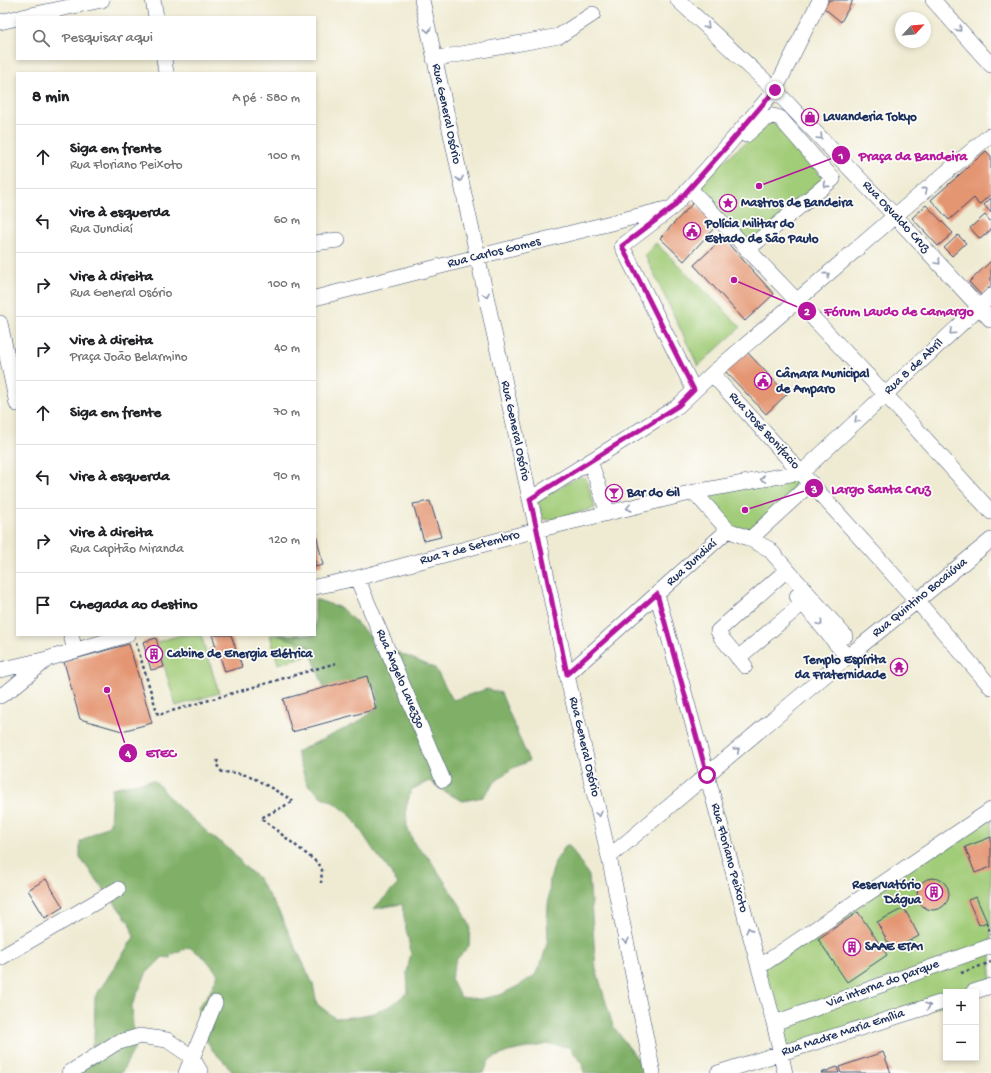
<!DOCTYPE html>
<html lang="pt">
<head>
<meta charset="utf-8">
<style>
  :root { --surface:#fff; --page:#f2f2f2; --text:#202124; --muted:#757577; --line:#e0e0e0 }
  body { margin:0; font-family:"Gochi Hand",sans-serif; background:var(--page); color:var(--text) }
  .controls { position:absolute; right:12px; bottom:12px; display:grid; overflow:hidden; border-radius:0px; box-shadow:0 2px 6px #0003 }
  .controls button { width:36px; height:36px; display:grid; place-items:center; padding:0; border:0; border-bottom:1px solid var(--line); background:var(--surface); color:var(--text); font:20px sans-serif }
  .compass { position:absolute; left:895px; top:12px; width:36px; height:36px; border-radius:50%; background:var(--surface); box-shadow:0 2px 6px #0003; rotate:64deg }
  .stop { position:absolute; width:12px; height:12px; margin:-9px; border:3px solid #b5179e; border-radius:50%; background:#fff }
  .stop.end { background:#b5179e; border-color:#fff; box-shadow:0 1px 4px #0008 }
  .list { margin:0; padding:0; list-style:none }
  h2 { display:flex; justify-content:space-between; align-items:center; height:52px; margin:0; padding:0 16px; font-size:17px }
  h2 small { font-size:13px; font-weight:400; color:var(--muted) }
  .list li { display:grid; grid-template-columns:26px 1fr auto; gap:12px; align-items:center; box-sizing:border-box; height:64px; padding:0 16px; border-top:1px solid var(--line) }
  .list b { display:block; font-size:15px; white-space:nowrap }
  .list p { margin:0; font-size:13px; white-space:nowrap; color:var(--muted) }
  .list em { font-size:13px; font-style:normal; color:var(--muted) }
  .icon { flex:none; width:22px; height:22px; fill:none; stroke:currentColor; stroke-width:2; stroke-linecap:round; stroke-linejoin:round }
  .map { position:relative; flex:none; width:991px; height:1073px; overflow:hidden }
  .search { position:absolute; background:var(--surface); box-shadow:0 2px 6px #0003; left:16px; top:16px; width:300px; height:44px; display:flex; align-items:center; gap:10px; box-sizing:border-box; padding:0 14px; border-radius:0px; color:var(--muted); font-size:15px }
  .panel { position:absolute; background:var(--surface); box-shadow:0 2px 6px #0003; left:16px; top:72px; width:300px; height:564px; border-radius:0px }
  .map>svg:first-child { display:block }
  .green { fill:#a1cc78; stroke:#5e7e6b }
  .forest { fill:#80b068; stroke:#4e7063 }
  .building { fill:#e49572 }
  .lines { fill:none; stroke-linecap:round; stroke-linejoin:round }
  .minor-casing { stroke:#3b4b70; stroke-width:16 }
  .path { stroke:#3b4b70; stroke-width:2.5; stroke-dasharray:3 3; stroke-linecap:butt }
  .minor { stroke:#fff; stroke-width:15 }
  .oneway { stroke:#8d97ae }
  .route { stroke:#b5179e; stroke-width:5 }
  .labels { text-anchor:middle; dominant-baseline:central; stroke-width:3.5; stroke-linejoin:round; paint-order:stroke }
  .street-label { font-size:13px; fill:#1b2f5e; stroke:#fdfcf7 }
  .poi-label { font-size:13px; font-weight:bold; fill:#1b2f5e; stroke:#fdfcf7; text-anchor:start }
  .leader { fill:none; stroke:#b5179e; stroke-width:1.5 }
  .callout-dot { fill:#b5179e; stroke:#fdfcf7; stroke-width:1.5 }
  .mark-label { font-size:12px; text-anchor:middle; font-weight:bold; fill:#fff }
  .callout-label { font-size:14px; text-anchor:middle; font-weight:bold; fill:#b5179e; stroke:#fdfcf7; stroke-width:3.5; stroke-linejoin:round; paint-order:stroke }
</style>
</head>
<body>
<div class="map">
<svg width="991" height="1073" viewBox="0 0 991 1073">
  <rect width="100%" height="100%" fill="#fdfcf7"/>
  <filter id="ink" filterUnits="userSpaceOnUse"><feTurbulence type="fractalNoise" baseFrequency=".025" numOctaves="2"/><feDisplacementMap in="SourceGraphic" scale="8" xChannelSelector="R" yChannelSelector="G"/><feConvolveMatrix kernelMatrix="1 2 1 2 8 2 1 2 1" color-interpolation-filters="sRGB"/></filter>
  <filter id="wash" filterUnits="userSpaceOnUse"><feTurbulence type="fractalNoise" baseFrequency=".012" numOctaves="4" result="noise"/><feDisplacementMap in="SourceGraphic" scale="16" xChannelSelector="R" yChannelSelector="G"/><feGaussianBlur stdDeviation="0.9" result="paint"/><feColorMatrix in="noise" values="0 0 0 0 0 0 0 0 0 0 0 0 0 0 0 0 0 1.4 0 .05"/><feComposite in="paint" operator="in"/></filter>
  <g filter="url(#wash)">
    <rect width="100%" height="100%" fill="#efebd3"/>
    <path class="green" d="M769 123H777L828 184 747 250 690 189Z
      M656 243 741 327 698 366 645 255Z
      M579 477 586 478 595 508 551 520 543 519 538 502 543 497Z
      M798 478 803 483 748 538 728 530 700 490Z
      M181 635H201L219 693 176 706 157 642Z
      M270 635H315L334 647 278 664Z
      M991 811V988L976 992H946V1004L784 1061 760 968Z"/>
    <path class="forest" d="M315 600H318L341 608 378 644 435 668 453 700 487 689 501 693 529 761 511 769 495 782 483 797 463 801 445 792 429 781 411 790 406 808 407 827 415 845 429 858 462 908 470 926 469 946 456 960 451 979 460 997 480 999 500 995 518 986 535 975 543 958 548 939 547 920 550 880 555 862 566 845H569L589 876 596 969 613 1026 648 1073H584L582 1063 569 1047 548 1044 508 1052 489 1060 484 1073H233L228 1066 213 1051 199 1027 198 1008 210 992 218 974 205 958 189 947 171 955 170 958 163 957 146 974 132 1005 134 1050 121 1073H80L94 1040 95 997 134 937 129 922 80 858V842L110 824 112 788 153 780 159 785 172 801 214 838 231 850 244 866 258 878 279 912 313 984 317 1004 335 1018 354 1017 374 1013 392 1005 408 992 407 973 411 952 406 929 402 904 373 909 398 884 387 867 374 851 352 817 338 805 321 796 307 784 296 752 357 723 376 709 378 702 377 690 370 685 337 692 324 688 308 645 277 635H315Z"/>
    <g id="blocks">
      <path class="building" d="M829 0H853L841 22 824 8Z
        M986 151 991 156V194L979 205 974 198 949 220 931 200Z
        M991 198V213L984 205Z
        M693 203 717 225 684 261 660 238Z
        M926 205 953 233 938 246 912 218Z
        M985 215 991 222V230L980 239 970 228Z
        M958 235 966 243 952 256 944 248Z
        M723 238 774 294 745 321 694 265Z
        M991 261V286L981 295 969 282Z
        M746 351 787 394 766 414 725 371Z
        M430 501 441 537 424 541 413 504Z
        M315 529 323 565 315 567Z
        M212 635H231L242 667 225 672 220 656 214 658 210 648 216 646Z
        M156 638 164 667 151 670 143 642Z
        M129 644 152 723 122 731 80 719 64 662Z
        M367 676 376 709 292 732 283 699Z
        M991 837V867L975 873 965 847Z
        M917 894a16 16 0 1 1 32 0a16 16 0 1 1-32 0Z
        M46 879 63 907 45 918 28 890Z
        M976 897 987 922 979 925 968 900Z
        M904 908 919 936 892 950 877 922Z
        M858 912 887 955 847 982 818 939Z
        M883 1052 891 1073H841L839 1067Z
        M837 1067 839 1073H821Z"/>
    </g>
  </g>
  <g filter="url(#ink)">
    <use href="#blocks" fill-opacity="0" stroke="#3b4b70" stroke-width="1"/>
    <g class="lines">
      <defs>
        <path id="minor" d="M153 0 156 17
          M422 0 530 499 537 530 567 675 609 857 653 1073
          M678 0 775 90 895 216 991 320
          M933 0 991 65
          M22 17 102 0
          M0 22 17 18
          M164 59 166 73
          M434 59 559 36 593 14
          M746 135 762 121 773 116 780 118 833 179 747 250
          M690 189 797 301 885 394 991 512
          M315 243 338 240
          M315 298 666 209
          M0 323 17 404
          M712 374 917 601 991 687
          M694 390 622 246 673 207 728 145 775 90 820 0
          M590 461 608 513
          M694 492 728 530 748 538 769 549 845 636
          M530 499 678 406 712 374 895 216 989 136 991 138
          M750 539 811 483
          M357 578 443 780
          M315 587 357 578 537 530 608 513 694 492 802 472 991 296
          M657 594 707 775 774 1023 785 1073
          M797 596 847 657
          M71 635 75 651
          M738 658 803 603
          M745 666 721 637 718 631 780 576
          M0 670 47 659 127 635
          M567 675 728 530
          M0 696 11 689 45 661
          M609 857 847 657 917 601 991 540
          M0 958 118 889
          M759 967 991 810
          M973 992 991 986
          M774 1023 991 946
          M69 1073 116 1043 140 1036 167 1040 192 1057 201 1073
          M186 1073 215 1003
          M718 1073 946 1001"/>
      </defs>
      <use href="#minor" class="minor-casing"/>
      <path class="path" d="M136 643 158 715 336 663
        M218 760 216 764 222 772 237 773 250 776 294 801 261 818 319 864 322 870 321 883
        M987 922 990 935
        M961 973 991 962"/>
      <use href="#minor" class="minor"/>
    </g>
    <defs><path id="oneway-chevron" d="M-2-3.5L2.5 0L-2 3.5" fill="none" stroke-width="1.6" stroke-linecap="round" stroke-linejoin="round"/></defs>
    <g class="oneway">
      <use href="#oneway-chevron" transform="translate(707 26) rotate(43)"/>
      <use href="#oneway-chevron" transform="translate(959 29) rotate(48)"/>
      <use href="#oneway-chevron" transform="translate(428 30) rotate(78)"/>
      <use href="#oneway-chevron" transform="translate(820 137) rotate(46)"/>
      <use href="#oneway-chevron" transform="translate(460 179) rotate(78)"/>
      <use href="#oneway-chevron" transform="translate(826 185) rotate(140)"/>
      <use href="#oneway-chevron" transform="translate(925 190) rotate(-40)"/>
      <use href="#oneway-chevron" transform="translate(938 262) rotate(47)"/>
      <use href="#oneway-chevron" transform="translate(827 275) rotate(-41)"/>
      <use href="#oneway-chevron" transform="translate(486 295) rotate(78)"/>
      <use href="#oneway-chevron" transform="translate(952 332) rotate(137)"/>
      <use href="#oneway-chevron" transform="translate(857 420) rotate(137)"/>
      <use href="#oneway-chevron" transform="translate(763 479) rotate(170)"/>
      <use href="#oneway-chevron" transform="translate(629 508) rotate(166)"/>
      <use href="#oneway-chevron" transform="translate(820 623) rotate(50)"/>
      <use href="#oneway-chevron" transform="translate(737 750) rotate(-40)"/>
      <use href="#oneway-chevron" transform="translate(599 814) rotate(77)"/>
      <use href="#oneway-chevron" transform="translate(749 930) rotate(-105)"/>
      <use href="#oneway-chevron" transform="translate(626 941) rotate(78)"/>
      <use href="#oneway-chevron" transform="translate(928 1006) rotate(-18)"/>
    </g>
  </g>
  <g class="lines" filter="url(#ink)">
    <path class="route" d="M707 775 657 594 567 674 537 530 530 499 678 406 694 390 622 246 673 207 728 145 775 90"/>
  </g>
  <defs>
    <symbol id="shop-ring" viewBox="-11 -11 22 22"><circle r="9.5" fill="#fdfcf7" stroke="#b5179e" stroke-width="1.5"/><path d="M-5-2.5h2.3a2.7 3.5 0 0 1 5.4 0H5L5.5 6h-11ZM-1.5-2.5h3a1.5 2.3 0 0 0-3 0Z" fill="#b5179e"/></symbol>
    <symbol id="sight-ring" viewBox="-11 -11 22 22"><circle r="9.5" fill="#fdfcf7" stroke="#b5179e" stroke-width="1.5"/><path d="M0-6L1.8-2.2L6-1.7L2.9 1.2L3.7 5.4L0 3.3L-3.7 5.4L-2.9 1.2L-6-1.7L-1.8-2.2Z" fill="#b5179e"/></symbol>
    <symbol id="civic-ring" viewBox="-11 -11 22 22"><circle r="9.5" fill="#fdfcf7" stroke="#b5179e" stroke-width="1.5"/><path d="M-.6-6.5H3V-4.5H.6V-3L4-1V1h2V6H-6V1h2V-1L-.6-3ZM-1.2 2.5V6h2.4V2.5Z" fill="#b5179e"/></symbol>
    <symbol id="bar-ring" viewBox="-11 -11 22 22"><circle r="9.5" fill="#fdfcf7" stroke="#b5179e" stroke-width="1.5"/><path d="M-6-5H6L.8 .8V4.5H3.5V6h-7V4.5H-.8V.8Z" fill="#b5179e"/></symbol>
    <symbol id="building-ring" viewBox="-11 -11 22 22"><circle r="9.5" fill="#fdfcf7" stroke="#b5179e" stroke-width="1.5"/><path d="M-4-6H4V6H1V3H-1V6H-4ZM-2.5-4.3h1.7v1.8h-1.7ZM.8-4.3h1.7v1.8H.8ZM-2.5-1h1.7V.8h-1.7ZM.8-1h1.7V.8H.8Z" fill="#b5179e"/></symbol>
    <symbol id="temple-ring" viewBox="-11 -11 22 22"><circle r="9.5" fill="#fdfcf7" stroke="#b5179e" stroke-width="1.5"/><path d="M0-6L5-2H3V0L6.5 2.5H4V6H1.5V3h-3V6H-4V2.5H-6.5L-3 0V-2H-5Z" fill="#b5179e"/></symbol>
  </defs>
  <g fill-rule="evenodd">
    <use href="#shop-ring" x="800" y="107" width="20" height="20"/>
    <use href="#sight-ring" x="718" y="193" width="20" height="20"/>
    <use href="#civic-ring" x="682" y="221" width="20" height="20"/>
    <use href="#civic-ring" x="753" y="371" width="20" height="20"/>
    <use href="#bar-ring" x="604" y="483" width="20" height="20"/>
    <use href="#building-ring" x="144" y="644" width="20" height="20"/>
    <use href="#temple-ring" x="889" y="657" width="20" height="20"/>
    <use href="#building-ring" x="924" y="882" width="20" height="20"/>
    <use href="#building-ring" x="842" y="937" width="20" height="20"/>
  </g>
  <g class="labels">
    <g class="street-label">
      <text transform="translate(446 114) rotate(78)">Rua General Osório</text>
      <text transform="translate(896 217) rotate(47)">Rua Osvaldo Cruz</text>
      <text transform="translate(494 253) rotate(-14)">Rua Carlos Gomes</text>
      <text transform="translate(914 367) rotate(-43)">Rua 8 de Abril</text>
      <text transform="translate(515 431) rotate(78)">Rua General Osório</text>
      <text transform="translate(764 431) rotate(48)">Rua José Bonifacio</text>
      <text transform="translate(470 548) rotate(-15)">Rua 7 de Setembro</text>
      <text transform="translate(692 563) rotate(-42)">Rua Jundiaí</text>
      <text transform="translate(920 598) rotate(-39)">Rua Quintino Bocaiúva</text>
      <text transform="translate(400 679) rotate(67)">Rua Ângelo Lavezzo</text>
      <text transform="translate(584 747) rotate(77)">Rua General Osório</text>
      <text transform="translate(729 858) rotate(75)">Rua Floriano Peixoto</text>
      <text transform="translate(883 984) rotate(-20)">Via interna do parque</text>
      <text transform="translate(843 1033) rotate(-18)">Rua Madre Maria Emília</text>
    </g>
    <g class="poi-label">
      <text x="823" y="117">Lavanderia Tokyo</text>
      <text x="741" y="203">Mastros de Bandeira</text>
      <text x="705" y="224">Polícia Militar do<tspan x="705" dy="15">Estado de São Paulo</tspan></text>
      <text x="776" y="374">Câmara Municipal<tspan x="776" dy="15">de Amparo</tspan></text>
      <text x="627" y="493">Bar do Gil</text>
      <text x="167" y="654">Cabine de Energia Elétrica</text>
      <text x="886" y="660" text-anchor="end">Templo Espírita<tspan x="886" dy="15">da Fraternidade</tspan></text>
      <text x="921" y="885" text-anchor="end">Reservatório<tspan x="921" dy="15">Dágua</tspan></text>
      <text x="865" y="947">SAAE ETA1</text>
    </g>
  </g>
  <path class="leader" d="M759 186L841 155M734 280L807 311M745 510L814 488M107 690L128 753"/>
  <g class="callout-dot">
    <circle cx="759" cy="186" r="4"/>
    <circle cx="734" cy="280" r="4"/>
    <circle cx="745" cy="510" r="4"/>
    <circle cx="107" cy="690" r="4"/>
    <circle cx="841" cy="155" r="10"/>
    <circle cx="807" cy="311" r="10"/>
    <circle cx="814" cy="488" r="10"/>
    <circle cx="128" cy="753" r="10"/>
  </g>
  <g class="mark-label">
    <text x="841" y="159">1</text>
    <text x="807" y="315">2</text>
    <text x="814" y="493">3</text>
    <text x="128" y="757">4</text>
  </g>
  <g class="callout-label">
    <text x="913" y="160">Praça da Bandeira</text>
    <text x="899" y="315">Fórum Laudo de Camargo</text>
    <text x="881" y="493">Largo Santa Cruz</text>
    <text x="161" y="757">ETEC</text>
  </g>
</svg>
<div class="controls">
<button>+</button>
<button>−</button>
</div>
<svg class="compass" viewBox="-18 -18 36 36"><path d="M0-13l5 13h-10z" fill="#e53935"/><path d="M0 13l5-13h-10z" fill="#757577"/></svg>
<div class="stop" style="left:707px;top:775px"></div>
<div class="stop end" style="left:775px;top:90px"></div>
<div class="search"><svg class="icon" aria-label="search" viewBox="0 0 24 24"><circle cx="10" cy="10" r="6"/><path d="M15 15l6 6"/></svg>Pesquisar aqui</div>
<section class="panel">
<h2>8 min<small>A pé · 580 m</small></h2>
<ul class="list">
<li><svg class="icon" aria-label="ahead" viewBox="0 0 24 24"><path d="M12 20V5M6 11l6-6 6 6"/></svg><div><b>Siga em frente</b><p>Rua Floriano Peixoto</p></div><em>100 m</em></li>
<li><svg class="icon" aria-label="left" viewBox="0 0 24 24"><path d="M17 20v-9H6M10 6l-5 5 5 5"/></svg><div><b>Vire à esquerda</b><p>Rua Jundiaí</p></div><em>60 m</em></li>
<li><svg class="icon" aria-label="right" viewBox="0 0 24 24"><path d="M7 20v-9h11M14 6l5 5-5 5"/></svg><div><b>Vire à direita</b><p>Rua General Osório</p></div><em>100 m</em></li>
<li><svg class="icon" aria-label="right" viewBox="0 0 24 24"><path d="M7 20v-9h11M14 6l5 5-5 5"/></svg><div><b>Vire à direita</b><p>Praça João Belarmino</p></div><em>40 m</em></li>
<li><svg class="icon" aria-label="ahead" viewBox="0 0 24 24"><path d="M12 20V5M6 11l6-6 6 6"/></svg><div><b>Siga em frente</b></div><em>70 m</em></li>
<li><svg class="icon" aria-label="left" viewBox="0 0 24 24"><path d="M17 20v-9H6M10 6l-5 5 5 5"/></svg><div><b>Vire à esquerda</b></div><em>90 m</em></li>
<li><svg class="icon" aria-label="right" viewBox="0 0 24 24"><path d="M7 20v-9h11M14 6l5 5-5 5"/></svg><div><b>Vire à direita</b><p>Rua Capitão Miranda</p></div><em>120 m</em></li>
<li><svg class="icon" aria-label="arrive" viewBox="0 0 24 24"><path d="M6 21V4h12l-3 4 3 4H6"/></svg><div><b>Chegada ao destino</b></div></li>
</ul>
</section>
</div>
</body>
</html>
